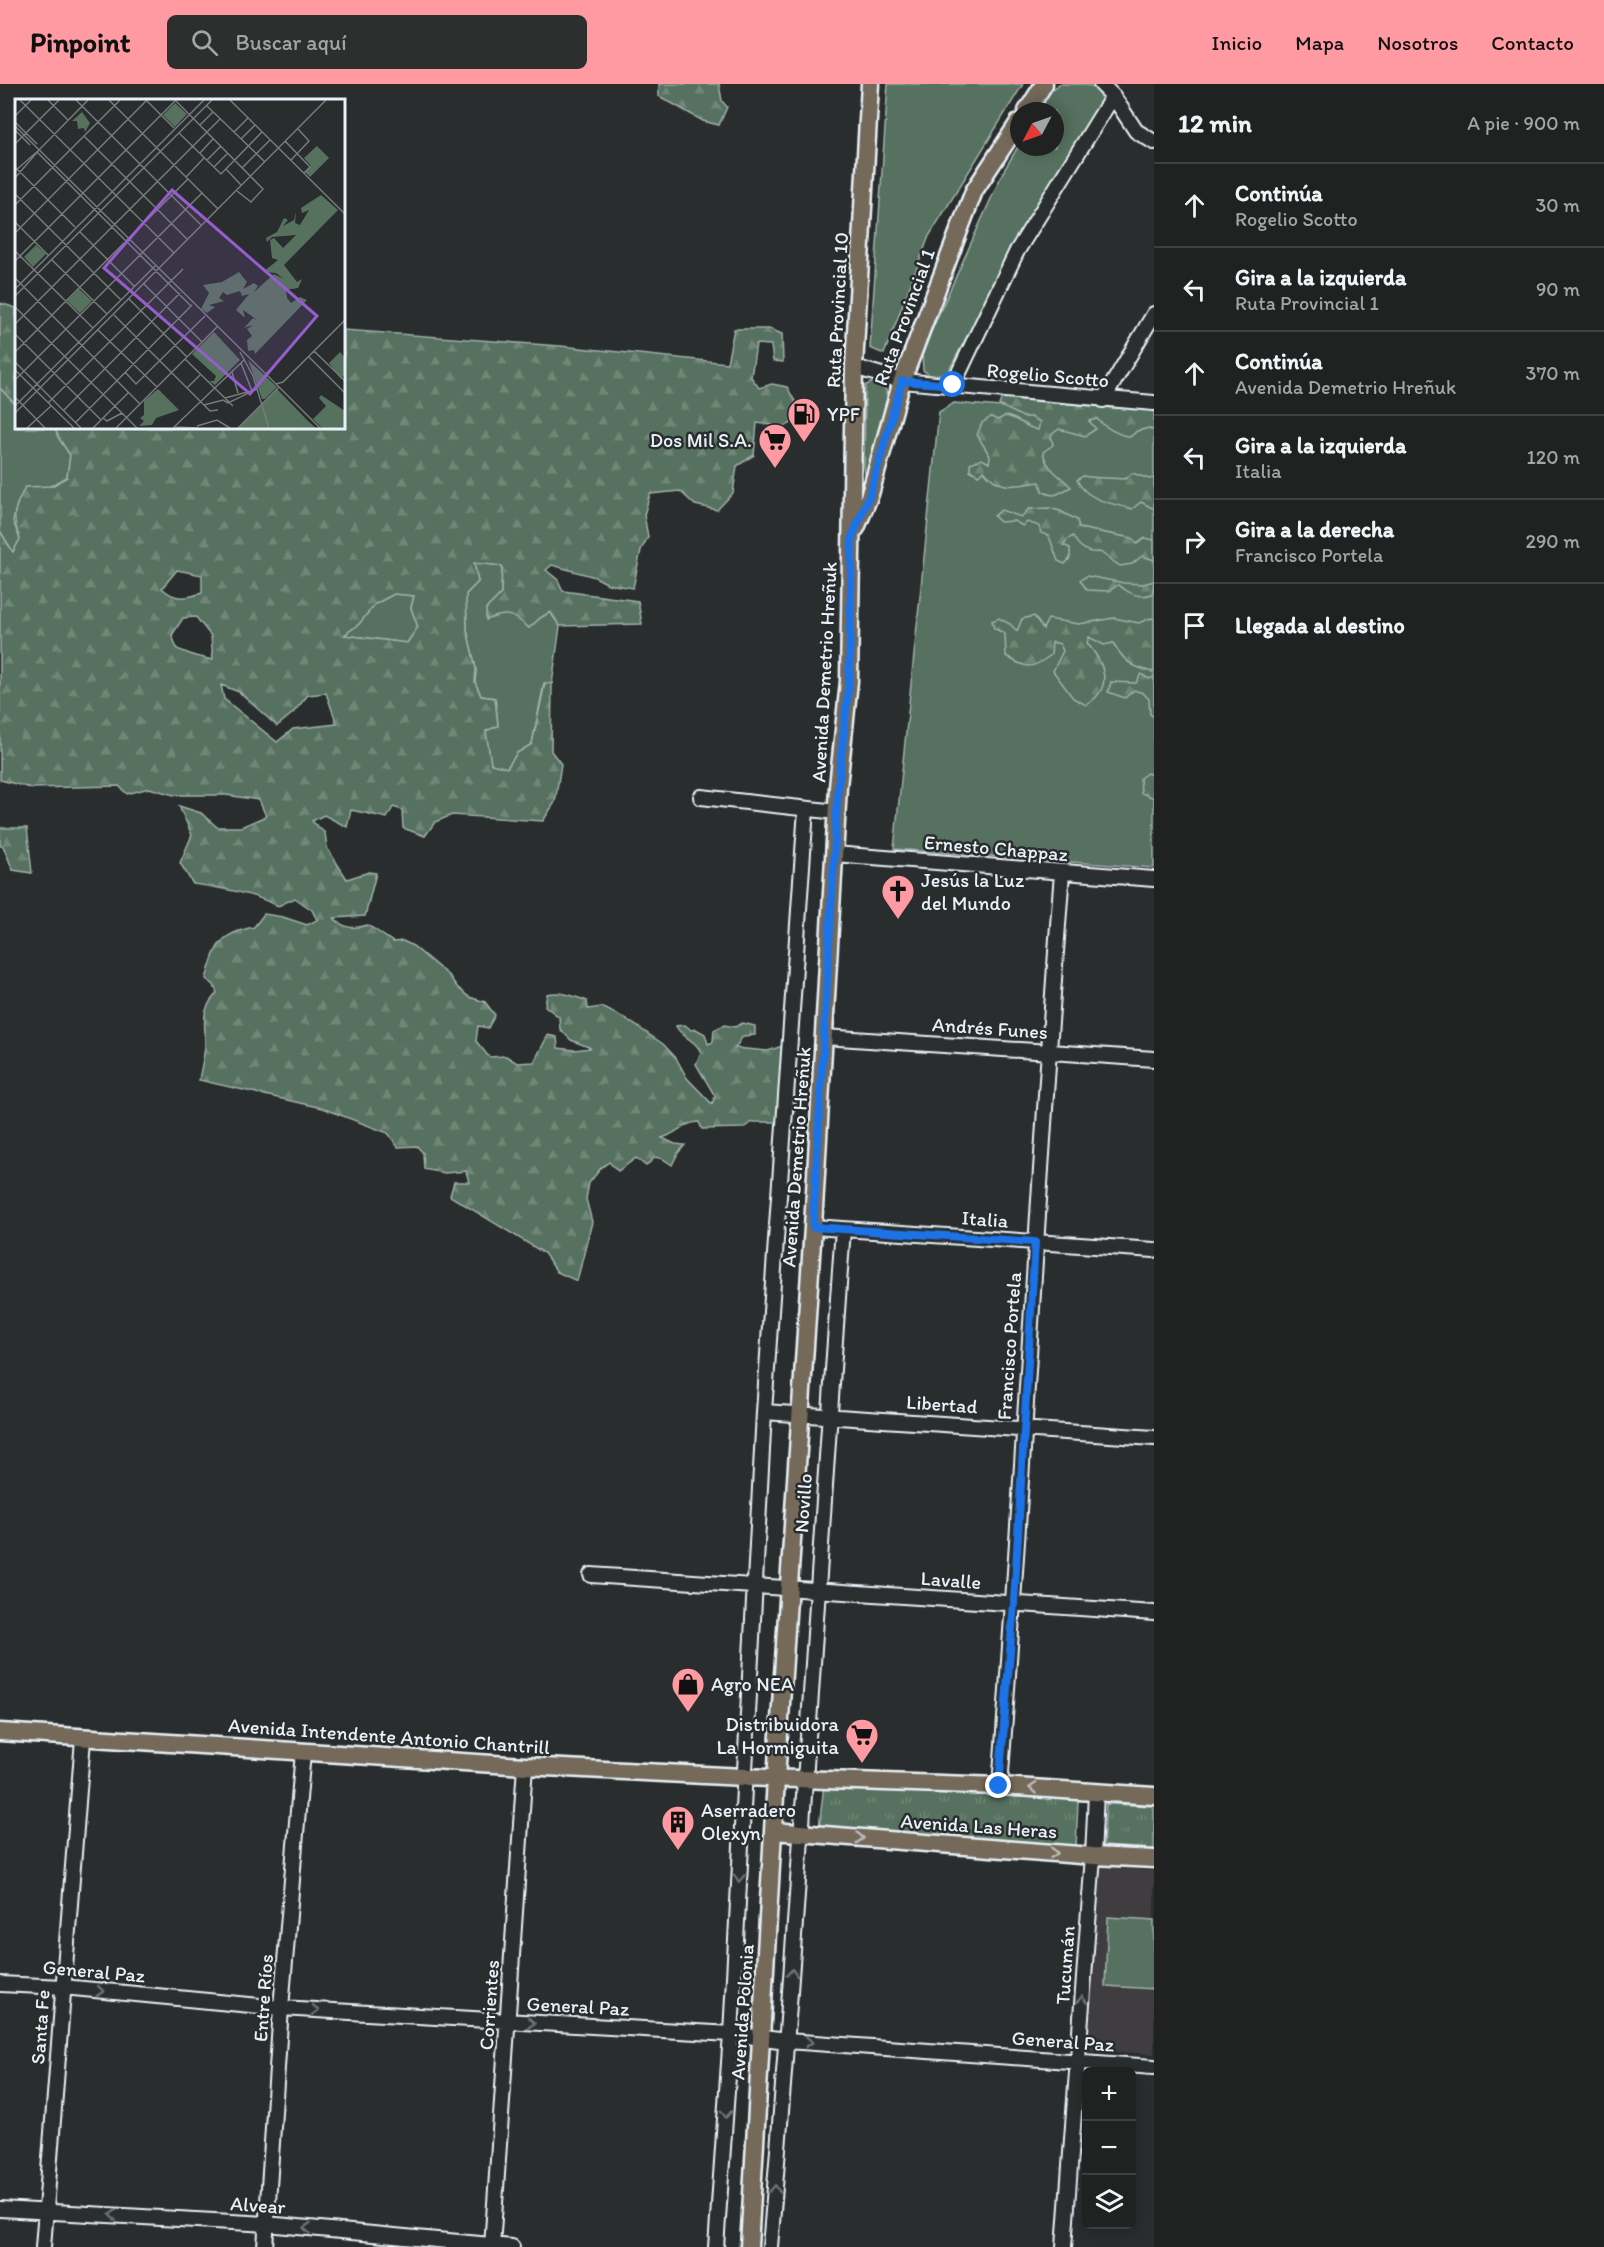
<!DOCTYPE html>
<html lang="es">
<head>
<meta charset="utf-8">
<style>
  :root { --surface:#202222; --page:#2d2f2f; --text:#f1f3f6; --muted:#a2a4a5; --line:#3d3f40; --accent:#ff9aa2 }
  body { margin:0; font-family:Itim,sans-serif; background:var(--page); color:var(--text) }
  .controls { position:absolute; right:18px; bottom:18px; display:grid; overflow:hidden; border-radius:9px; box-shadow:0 3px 15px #0003 }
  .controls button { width:54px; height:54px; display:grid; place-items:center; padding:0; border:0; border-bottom:2px solid var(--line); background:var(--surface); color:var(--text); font:30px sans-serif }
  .compass { position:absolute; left:1010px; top:18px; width:54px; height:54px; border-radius:50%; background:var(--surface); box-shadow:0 3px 15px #0003; rotate:229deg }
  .stop { position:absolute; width:18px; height:18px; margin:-14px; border:4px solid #1a73e8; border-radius:50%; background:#fff }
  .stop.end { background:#1a73e8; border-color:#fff; box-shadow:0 2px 6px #0008 }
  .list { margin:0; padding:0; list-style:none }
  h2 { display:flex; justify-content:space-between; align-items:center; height:78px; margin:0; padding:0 24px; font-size:26px }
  h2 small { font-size:20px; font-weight:400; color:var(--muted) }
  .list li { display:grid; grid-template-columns:39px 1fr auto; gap:18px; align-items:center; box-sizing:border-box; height:84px; padding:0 24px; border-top:2px solid var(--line) }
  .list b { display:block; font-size:22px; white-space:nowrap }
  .list p { margin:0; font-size:20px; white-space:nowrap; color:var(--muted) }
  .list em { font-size:20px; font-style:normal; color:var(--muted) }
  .icon { flex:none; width:33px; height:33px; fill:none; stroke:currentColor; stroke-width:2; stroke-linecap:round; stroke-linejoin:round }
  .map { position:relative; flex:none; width:1154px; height:2163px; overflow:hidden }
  header { display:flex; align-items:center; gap:36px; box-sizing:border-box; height:84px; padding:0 30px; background:var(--accent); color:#111 }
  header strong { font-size:28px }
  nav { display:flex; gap:33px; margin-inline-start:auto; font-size:21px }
  .search { width:420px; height:54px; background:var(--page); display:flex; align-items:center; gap:15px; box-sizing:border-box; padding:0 21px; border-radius:9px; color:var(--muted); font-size:22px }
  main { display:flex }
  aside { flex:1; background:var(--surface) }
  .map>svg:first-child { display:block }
  .built { fill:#3f3c3f }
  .green { fill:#57715f; stroke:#a0b1ac; stroke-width:1.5 }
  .forest { fill:url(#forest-firs); stroke:#a0b1ac; stroke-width:1.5; fill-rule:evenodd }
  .park { fill:url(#park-tufts); stroke:#a0b1ac; stroke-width:1.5 }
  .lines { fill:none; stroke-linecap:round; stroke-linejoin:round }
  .minor-casing { stroke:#e8f1f8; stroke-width:18 }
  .major-casing { stroke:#e8f1f8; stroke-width:21 }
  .minor { stroke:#2a2d2e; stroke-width:14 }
  .major { stroke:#746a5a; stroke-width:16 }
  .oneway { stroke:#babbb9 }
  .oneway2 { stroke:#6c7275 }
  .route { stroke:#1a73e8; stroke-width:8 }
  .labels { text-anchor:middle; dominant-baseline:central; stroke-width:5; stroke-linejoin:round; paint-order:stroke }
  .street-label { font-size:20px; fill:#e8f1f8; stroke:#2a2d2e }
  .poi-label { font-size:20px; fill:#e8f1f8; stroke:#2a2d2e; text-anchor:start }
  .inset-road { fill:none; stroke:#767b7f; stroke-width:1.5 }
  .view { fill:#965dcd; fill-opacity:0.15; stroke:#965dcd; stroke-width:3 }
  .inset-edge { fill:none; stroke:#e8f1f8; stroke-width:3 }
</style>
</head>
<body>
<header>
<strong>Pinpoint</strong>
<div class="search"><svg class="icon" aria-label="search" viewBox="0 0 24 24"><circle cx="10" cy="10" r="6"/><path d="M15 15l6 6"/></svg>Buscar aquí</div>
<nav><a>Inicio</a><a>Mapa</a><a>Nosotros</a><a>Contacto</a></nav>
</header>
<main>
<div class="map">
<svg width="1154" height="2163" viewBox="0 0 1154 2163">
  <defs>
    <pattern id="forest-firs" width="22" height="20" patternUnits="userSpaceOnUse" patternTransform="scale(1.5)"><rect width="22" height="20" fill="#57715f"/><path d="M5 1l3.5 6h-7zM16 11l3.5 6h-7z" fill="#6f8677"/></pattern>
    <pattern id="park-tufts" width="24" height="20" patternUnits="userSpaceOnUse" patternTransform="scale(1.5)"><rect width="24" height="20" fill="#57715f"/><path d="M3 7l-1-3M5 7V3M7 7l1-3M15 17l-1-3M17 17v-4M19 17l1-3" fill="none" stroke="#6f8677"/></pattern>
  </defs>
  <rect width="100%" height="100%" fill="#2a2d2e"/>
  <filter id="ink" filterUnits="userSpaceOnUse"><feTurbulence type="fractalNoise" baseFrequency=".0167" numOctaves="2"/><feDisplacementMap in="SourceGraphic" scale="12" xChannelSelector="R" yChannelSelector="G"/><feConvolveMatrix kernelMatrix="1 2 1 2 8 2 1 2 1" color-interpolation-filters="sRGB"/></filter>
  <g filter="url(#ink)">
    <path class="built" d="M1100 1783 1154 1787V1970L1088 1966Z"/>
    <path class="green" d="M888 0H1023L929 152 884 270 870 264Z
      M1059 0H1081L1095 3 1102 16 1098 26 1015 157 978 232 948 288 931 292 923 286 922 268 1003 88 1019 61V63H1055V27H1039L1051 7Z
      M870 299H878L886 306 887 315 867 404 864 382 865 302Z
      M0 304 16 321V344H55L58 353 70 371 67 393 17 420 13 437 20 455 13 468 0 447Z
      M954 319 1154 336V784L894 765 939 328Z
      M474 478 502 482 501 510 486 525 517 533 529 544 540 534 550 528 560 542 552 600 544 599 532 660 517 669 507 684 491 680 485 646 498 641 495 614 481 612 475 598 476 584 467 546 466 510 478 498Z
      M394 510 414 511 411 524 418 543 407 559 344 551 359 540 375 520Z
      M1108 1833 1154 1836V1905L1105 1902Z"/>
    <path class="forest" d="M659 0H719L722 17 727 23 719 41 703 37 659 12Z
      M0 219 16 224V321L0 304Z
      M734 245H770L782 250 783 278 773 277 771 261 756 260 751 293 759 304 772 300 787 303 798 323 799 335 784 343 757 339 754 371 737 382 733 409 717 426 695 421 680 407 650 410 644 431 648 453 641 466 633 504 608 500 595 493 552 481 546 486 558 496 563 507 638 517 642 540 560 542 550 528 540 534 529 544C512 529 507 528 486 536V525L501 510 502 482 474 479 478 498 466 510 467 546 476 585 475 598 481 612 495 614 498 642 486 647 491 680 507 684 517 669 532 660 545 599 552 600 551 667 561 680 555 718 543 737 452 731 435 738 425 752 403 744 402 726 393 723 387 734 351 726 347 743 324 731 312 737 325 749 327 764 347 795 369 788 376 789 365 832 334 834C344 845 354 845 368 841L393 858 403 857 413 862 450 893 457 903 469 913 485 918 495 931 488 944 478 942 476 957 489 973 506 972 517 979 534 978 548 951 557 953 558 964 574 966 591 964 571 956 560 945 559 933 545 922 547 910C561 907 574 912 587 917L588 925 602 923 626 935 663 960 676 974 687 994 712 1020 715 1012 696 980 701 969C697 956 681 954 676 942L685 941 691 946 696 945 705 950 708 960 713 958 714 946 724 941 735 943 743 939 755 942V951L743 952 735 964 768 967 785 961 787 1003 797 1015 795 1026 789 1038H752L743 1044 702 1045 699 1038C682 1039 678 1049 662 1054L675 1060 685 1061 678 1069 672 1081 663 1075 655 1073 646 1082 636 1074 618 1087 609 1078 601 1084 589 1099 586 1115 592 1138 577 1197 557 1188 544 1169 450 1112 454 1098H469L466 1087 445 1089 424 1085 423 1069 417 1062 398 1063 388 1049 322 1024 199 996C201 985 204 973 205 962 206 939 199 928 217 909L214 901 206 895C216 862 218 850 254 843L264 830 283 833 307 841 317 836 312 826 295 814 278 822C252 809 222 804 193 800L180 779 192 751 179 722 201 729 217 743H241L266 732 259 716 226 711H174L149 704 127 710 119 702 31 704 0 696V447L13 468 20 455C11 431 14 425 25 403L52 402 67 393 70 371 58 353 55 344H344V246L560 262 727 279ZM177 486 202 491V509C187 514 175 517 162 504ZM394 510 414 512 411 524 418 543 407 559 344 551 359 540 375 520ZM196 533 211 552 213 576 195 572 177 565 172 551 183 534ZM221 601 239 608 277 642 293 629 308 611 326 609 337 640 293 645 277 658 224 615Z
      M1002 314 1057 315 1154 324V347L1149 344 1137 347 1130 353C1116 350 1107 345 1097 335L1089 337 1096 345 1085 352 1059 345 1051 351 1053 361 1043 368C1046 385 1060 391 1071 403 1058 409 1056 415 1042 407L1040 398C1017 401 1001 408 984 387L978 391 970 386V379L982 375 989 379 990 372 977 351 982 339 991 333 998 336 1005 332C1019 334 1024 343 1038 346L1040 338 1031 333H1023L999 321Z
      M1132 389 1149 395 1154 394V425L1141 418 1132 425C1111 419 1087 417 1077 396L1083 392C1097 395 1111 393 1125 395Z
      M1050 424 1060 427 1077 436 1079 444 1132 454 1137 460 1145 454 1154 456V476L1142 472 1132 480 1120 482 1100 468C1087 470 1079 464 1073 452L1067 456 1063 461 1070 464V474L1065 480 1058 477 1049 452 1041 449 1039 442 1027 438 1023 442 1014 437 1000 438 994 432 1001 426 1021 433 1029 425Z
      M1087 492 1124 499 1143 500 1154 497 1152 510C1138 515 1129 509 1118 501L1109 507 1087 506 1080 496Z
      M1034 532 1043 545 1048 535 1079 540 1114 534 1139 539 1151 534 1154 535V587L1152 588C1130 582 1125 578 1113 559L1104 561 1089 553 1087 559C1105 580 1114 604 1086 621L1073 614 1053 587 1063 567 1060 560 1052 558 1051 571C1031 586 1027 585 1006 572L1005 550 994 544 992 537 999 534 1010 540 1017 547 1022 535Z
      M1141 590 1149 595 1154 593V633L1150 630 1149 615 1143 609 1134 606 1125 614 1108 608 1111 598 1136 599Z
      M1147 689 1154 692V714L1141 709 1140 694Z
      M0 744H27L32 789 13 786 3 762H0Z"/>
    <path class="park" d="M824 1701 1078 1716 1076 1764 819 1744Z
      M1106 1720 1154 1722V1765L1103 1762Z"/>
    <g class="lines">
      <defs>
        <path id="minor" d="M1101 0 1113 12 1136 47 1154 58
          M854 283 902 297 1154 319
          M953 301 1017 167 1113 12
          M1103 316 1154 230
          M701 713 837 728
          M834 770 1154 795
          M824 953 1154 975
          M813 1143 1154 1166
          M764 1328 1154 1354
          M591 1491 1154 1529
          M1000 1702C1023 1398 1038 1093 1062 789
          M0 1900 63 1903 281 1924 731 1950 787 1957 1154 1983
          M0 2125 266 2140 512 2163
          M43 2163 83 1655
          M265 2163 281 1924 303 1668
          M492 2163 525 1682
          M716 2163 731 1950 764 1328 806 725
          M770 2163C799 1824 818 1484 843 1145
          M1064 2163 1093 1772 1096 1709"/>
        <path id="major" d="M1027 27 1044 0
          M856 444 870 410 902 297 974 107 1019 38
          M0 1648 525 1682 744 1693 1000 1702 1154 1712
          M774 1747 1093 1772 1154 1775
          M749 2163 776 1695 813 1143 838 703 849 597 854 283 870 0"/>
      </defs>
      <use href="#minor" class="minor-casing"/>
      <use href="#major" class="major-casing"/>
      <use href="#minor" class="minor"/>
      <use href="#major" class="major"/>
    </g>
    <defs><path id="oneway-chevron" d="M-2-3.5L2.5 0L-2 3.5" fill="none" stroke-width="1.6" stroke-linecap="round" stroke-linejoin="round" transform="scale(1.5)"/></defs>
    <g class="oneway">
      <use href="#oneway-chevron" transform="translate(1033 1704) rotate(-176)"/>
      <use href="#oneway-chevron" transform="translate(860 1754) rotate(4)"/>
      <use href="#oneway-chevron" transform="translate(1054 1769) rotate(4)"/>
    </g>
    <g class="oneway2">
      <use href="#oneway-chevron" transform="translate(739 1794) rotate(93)"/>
      <use href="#oneway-chevron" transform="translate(792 1889) rotate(-86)"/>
      <use href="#oneway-chevron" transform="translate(100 1907) rotate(5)"/>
      <use href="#oneway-chevron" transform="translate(1082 1916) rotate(-86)"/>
      <use href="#oneway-chevron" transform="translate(315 1926) rotate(3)"/>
      <use href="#oneway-chevron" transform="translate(531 1939) rotate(3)"/>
      <use href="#oneway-chevron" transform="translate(809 1958) rotate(4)"/>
      <use href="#oneway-chevron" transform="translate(726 2030) rotate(94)"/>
      <use href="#oneway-chevron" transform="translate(775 2105) rotate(-85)"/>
      <use href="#oneway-chevron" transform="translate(113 2131) rotate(-177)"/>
      <use href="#oneway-chevron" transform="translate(307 2144) rotate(-175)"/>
    </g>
  </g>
  <g class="lines" filter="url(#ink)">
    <path class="route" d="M953 301 902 297 870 410 852 453 849 597 838 703 813 1143 1035 1158 1014 1519 999 1702"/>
  </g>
  <defs>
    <symbol id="fuel-pin" viewBox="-11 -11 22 30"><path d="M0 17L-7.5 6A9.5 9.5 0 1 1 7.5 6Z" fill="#ff9aa2" stroke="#2a2d2e"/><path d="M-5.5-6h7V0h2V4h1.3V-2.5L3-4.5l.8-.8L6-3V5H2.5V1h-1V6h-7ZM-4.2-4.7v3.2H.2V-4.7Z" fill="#111"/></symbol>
    <symbol id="supermarket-pin" viewBox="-11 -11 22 30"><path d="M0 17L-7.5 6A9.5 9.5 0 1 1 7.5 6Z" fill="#ff9aa2" stroke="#2a2d2e"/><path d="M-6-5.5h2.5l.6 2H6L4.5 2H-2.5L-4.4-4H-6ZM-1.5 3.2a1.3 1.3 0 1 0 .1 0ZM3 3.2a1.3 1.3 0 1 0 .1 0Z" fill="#111"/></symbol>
    <symbol id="church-pin" viewBox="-11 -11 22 30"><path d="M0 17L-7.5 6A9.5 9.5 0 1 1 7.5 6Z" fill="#ff9aa2" stroke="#2a2d2e"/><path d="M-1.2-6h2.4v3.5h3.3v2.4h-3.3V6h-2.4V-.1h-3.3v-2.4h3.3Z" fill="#111"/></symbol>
    <symbol id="shop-pin" viewBox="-11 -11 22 30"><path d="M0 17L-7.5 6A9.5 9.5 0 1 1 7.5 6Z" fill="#ff9aa2" stroke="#2a2d2e"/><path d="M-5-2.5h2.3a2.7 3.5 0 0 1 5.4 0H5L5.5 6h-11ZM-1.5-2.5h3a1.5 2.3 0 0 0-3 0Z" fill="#111"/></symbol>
    <symbol id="building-pin" viewBox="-11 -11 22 30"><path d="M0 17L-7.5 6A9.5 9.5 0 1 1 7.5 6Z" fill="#ff9aa2" stroke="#2a2d2e"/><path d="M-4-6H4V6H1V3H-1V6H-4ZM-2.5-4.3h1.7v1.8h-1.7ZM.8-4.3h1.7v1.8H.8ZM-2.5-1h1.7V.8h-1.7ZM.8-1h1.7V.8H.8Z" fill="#111"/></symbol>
  </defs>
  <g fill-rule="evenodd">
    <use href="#fuel-pin" x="785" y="311" width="38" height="52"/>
    <use href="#supermarket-pin" x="756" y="337" width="38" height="52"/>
    <use href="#church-pin" x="879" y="788" width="38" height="52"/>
    <use href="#shop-pin" x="669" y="1581" width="38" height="52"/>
    <use href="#supermarket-pin" x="843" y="1632" width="38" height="52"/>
    <use href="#building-pin" x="659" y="1719" width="38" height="52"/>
  </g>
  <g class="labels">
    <g class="street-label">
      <text transform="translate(837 226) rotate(-87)">Ruta Provincial 10</text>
      <text transform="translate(904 233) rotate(-70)">Ruta Provincial 1</text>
      <text transform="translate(1048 291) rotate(5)">Rogelio Scotto</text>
      <text transform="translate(824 588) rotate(-87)">Avenida Demetrio Hreñuk</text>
      <text transform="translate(996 764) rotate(5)">Ernesto Chappaz</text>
      <text transform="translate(990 944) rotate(4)">Andrés Funes</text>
      <text transform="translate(796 1073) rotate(-86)">Avenida Demetrio Hreñuk</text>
      <text transform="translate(985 1135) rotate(4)">Italia</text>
      <text transform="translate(1009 1262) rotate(-86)">Francisco Portela</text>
      <text transform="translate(942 1320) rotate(4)">Libertad</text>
      <text transform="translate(803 1419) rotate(-86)">Novillo</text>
      <text transform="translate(951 1496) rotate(4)">Lavalle</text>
      <text transform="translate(389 1652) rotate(4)">Avenida Intendente Antonio Chantrill</text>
      <text transform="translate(979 1742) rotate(4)">Avenida Las Heras</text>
      <text transform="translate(1065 1881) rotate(-86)">Tucumán</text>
      <text transform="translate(94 1887) rotate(5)">General Paz</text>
      <text transform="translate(263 1914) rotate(-86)">Entre Ríos</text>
      <text transform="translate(489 1921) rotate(-86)">Corrientes</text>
      <text transform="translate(578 1922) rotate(3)">General Paz</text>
      <text transform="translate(742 1928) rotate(-86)">Avenida Polonia</text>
      <text transform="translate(40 1943) rotate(-86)">Santa Fe</text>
      <text transform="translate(1063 1957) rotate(4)">General Paz</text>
      <text transform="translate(258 2121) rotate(4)">Alvear</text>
    </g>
    <g class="poi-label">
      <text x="827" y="330">YPF</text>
      <text x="752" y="356" text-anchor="end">Dos Mil S.A.</text>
      <text x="921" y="796">Jesús la Luz<tspan x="921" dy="23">del Mundo</tspan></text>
      <text x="711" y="1600">Agro NEA</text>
      <text x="839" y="1640" text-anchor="end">Distribuidora<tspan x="839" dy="23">La Hormiguita</tspan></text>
      <text x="701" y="1726">Aserradero<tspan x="701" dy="23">Olexyn</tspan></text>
    </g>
  </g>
  <g transform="translate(15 15)">
    <rect width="330" height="330" fill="#2a2d2e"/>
    <path d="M302 47 314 59 295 78 290 73 296 67 289 59ZM21 146 31 155 18 168 9 158ZM199 233 225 261 200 286 194 282H199L201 277 177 255ZM233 261 262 288 250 300H247ZM262 290 294 323 301 329H223ZM306 296 330 312V329H307L298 320 311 307 304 299Z" fill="#57715f"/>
    <path d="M67 13 75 24 70 33 69 29 63 30 62 22H57ZM306 96 323 111 269 166 282 183 287 180 283 189 271 191 272 199 276 204 285 198 292 201 240 255 239 251 233 252 232 241 237 237 232 230 238 226 229 229 238 219 242 221 228 211 230 219 221 211 234 195 227 197 225 192 212 196 208 193 204 199 209 202 194 206 200 208 192 214 186 210 194 194 188 186 207 183 224 173 232 183 228 190 239 184 243 187 239 193 259 175 269 180 261 174 248 173 263 161 257 159 255 141 259 139 268 149 281 136 257 138 252 143 251 139 262 133 269 119 273 121 268 127 279 121 281 113 280 124 285 126 294 111 287 114 286 109ZM325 253 330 259V275L326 280 314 264ZM143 290 164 311 141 319 137 326 124 327 129 322 125 319 129 316V302ZM243 310 248 322 241 324V329H228Z" fill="#57715f"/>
    <path d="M160 4 172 15 160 28 148 16ZM64 190 77 202 65 214 52 202Z" fill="#57715f"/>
    <path class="inset-road" d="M5 1 159 154M33 1 53 21M61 1 186 126M94 1 203 110M160 1 248 90 236 103 222 92M215 1 330 115M132 2 159 29M192 7 250 63M0 17 16 1M0 23 22 45M185 26 198 13M0 27 261 285 268 283 330 221M0 31 15 46M219 33 233 19M164 34 206 75 247 33M69 37 172 140M226 40 240 26M270 42 295 68 289 74M0 45 44 1M24 51 73 1M22 53 176 207M185 54 198 40M192 61 206 47M276 61 294 42 283 30M0 68 60 128M199 68 212 55M227 69 255 41M211 70 226 86M0 72 24 51M171 78 189 59M0 79 24 51M0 95 106 201M0 106 105 1M0 123 33 156M65 133 120 188M0 134 132 1M0 152 78 229M37 161 92 215M0 162 161 1M0 179 125 305M129 185 187 243M0 190 189 1M0 197 197 1M114 200 172 258M0 208 122 329M99 216 195 312 203 311M0 225 205 20M83 231 142 288M0 235 86 321M299 252 330 282M0 253 173 80M225 253 238 277 254 329M294 258 330 294M170 260 218 307M0 263 66 329M226 264 237 292M0 271 59 329M110 273 121 285 190 217M217 273 223 294M0 281 187 94M261 285 305 329M172 289 185 276M0 298 30 329M210 299 240 291M33 304 168 170M189 306 208 301 213 304 242 290M0 307 140 167M49 311 165 194M0 314 311 1M88 319 92 322 107 314M61 323 177 206M182 327 202 321 215 329M160 328 184 329M12 329 36 307M78 329 114 293M101 329 202 228M158 329 229 261M223 329 264 288"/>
    <path class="view" d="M157 91 302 217 235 295 89 169Z"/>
    <rect width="330" height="330" class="inset-edge"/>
  </g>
</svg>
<div class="controls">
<button>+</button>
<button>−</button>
<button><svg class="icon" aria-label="layers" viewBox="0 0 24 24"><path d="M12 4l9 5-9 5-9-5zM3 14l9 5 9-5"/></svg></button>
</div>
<svg class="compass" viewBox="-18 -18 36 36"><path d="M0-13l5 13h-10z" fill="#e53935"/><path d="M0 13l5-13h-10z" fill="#a2a4a5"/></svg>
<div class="stop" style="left:953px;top:301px"></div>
<div class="stop end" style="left:999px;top:1702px"></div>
</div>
<aside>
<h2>12 min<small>A pie · 900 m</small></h2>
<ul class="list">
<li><svg class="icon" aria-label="ahead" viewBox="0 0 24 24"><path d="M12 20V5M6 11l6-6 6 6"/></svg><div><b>Continúa</b><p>Rogelio Scotto</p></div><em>30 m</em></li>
<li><svg class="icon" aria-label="left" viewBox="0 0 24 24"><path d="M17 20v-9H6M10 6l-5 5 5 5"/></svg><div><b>Gira a la izquierda</b><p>Ruta Provincial 1</p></div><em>90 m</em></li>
<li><svg class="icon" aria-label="ahead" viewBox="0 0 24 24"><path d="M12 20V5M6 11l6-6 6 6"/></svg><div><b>Continúa</b><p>Avenida Demetrio Hreñuk</p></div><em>370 m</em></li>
<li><svg class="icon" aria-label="left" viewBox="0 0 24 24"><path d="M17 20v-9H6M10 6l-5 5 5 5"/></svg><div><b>Gira a la izquierda</b><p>Italia</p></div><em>120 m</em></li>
<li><svg class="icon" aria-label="right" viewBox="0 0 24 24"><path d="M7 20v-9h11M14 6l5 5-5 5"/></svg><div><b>Gira a la derecha</b><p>Francisco Portela</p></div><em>290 m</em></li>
<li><svg class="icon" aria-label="arrive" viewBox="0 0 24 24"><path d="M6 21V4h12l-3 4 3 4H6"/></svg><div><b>Llegada al destino</b></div></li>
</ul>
</aside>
</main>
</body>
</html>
